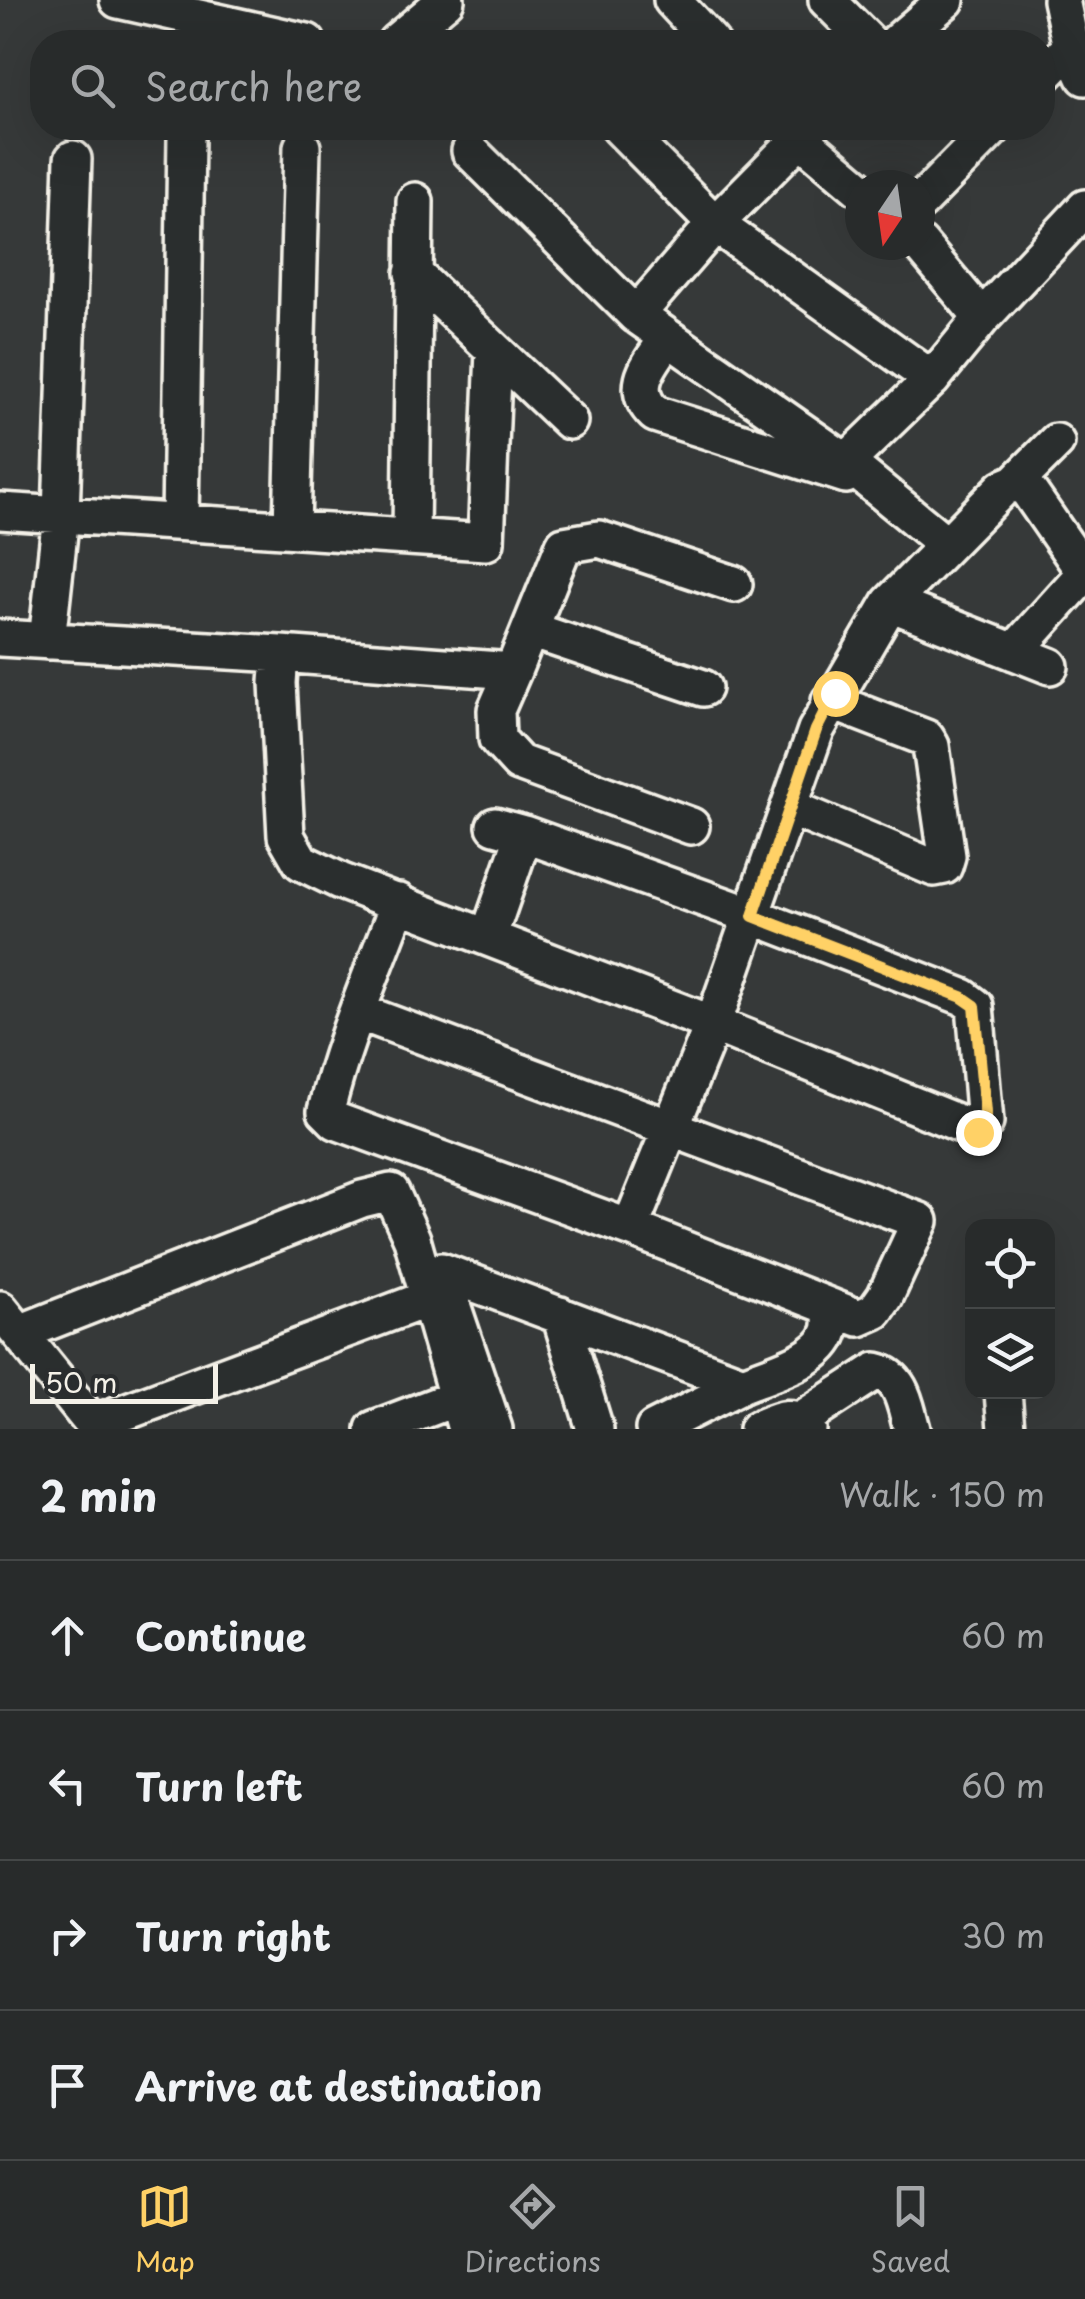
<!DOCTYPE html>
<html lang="en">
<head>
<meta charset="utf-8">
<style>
  :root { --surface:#282b2b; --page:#303333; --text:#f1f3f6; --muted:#a5a7a9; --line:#444747; --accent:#ffd166 }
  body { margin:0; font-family:"Playpen Sans",sans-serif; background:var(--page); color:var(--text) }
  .controls { position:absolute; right:30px; bottom:30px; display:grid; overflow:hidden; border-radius:20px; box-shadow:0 10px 40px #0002 }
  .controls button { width:90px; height:90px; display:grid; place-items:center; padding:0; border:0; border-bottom:2px solid var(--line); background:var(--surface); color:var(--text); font:50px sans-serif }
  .compass { position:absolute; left:845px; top:170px; width:90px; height:90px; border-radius:50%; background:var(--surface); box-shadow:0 10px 40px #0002; rotate:193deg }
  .scale { position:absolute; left:30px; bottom:25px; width:188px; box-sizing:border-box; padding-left:10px; border:5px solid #f4f1e8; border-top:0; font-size:28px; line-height:35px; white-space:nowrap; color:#f4f1e8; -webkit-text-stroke:8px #2a2d2e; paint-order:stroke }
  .stop { position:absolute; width:30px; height:30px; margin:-22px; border:8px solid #ffd166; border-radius:50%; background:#fff }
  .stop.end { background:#ffd166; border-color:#fff; box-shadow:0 2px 10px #0008 }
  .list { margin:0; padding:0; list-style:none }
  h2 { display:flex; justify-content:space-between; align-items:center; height:130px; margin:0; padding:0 40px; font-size:42px }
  h2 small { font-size:32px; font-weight:400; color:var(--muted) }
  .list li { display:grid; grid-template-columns:65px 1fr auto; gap:30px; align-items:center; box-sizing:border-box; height:150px; padding:0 40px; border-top:2px solid var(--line) }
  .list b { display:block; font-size:38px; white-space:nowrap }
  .list em { font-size:32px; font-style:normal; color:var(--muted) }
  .icon { flex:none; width:55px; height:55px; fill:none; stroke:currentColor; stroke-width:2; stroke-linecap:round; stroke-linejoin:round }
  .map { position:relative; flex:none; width:1085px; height:1429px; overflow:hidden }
  .search { position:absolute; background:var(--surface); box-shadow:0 10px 40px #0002; left:30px; right:30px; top:30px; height:110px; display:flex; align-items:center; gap:25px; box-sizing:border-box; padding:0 35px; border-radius:40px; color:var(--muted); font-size:38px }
  .sheet { height:730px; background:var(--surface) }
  nav { display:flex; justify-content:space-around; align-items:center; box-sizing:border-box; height:140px; border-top:2px solid var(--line); background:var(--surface); font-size:28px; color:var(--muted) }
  nav a { display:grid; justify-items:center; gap:5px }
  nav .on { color:var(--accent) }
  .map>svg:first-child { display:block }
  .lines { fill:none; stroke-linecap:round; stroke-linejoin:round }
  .minor-casing { stroke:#f4f1e8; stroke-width:42 }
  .minor { stroke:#2a2d2e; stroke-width:35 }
  .route { stroke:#ffd166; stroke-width:12 }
</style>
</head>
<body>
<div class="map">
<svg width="1085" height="1429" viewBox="0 0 1085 1429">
  <rect width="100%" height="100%" fill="#363939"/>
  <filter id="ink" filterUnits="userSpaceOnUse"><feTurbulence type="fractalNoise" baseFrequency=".01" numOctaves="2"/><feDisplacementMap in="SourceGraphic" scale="20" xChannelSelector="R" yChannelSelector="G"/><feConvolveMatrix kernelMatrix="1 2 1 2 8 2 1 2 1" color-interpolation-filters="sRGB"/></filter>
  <g filter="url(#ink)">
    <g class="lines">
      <defs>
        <path id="minor" d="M118 0 307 42
          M672 0 711 42
          M827 0 869 42
          M1061 0 1071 47 1085 77
          M396 42 446 0
          M897 42 946 0
          M1042 77 1071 47
          M620 128 715 224 932 379
          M788 128 860 189
          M810 128 715 224 636 315 846 462 947 545
          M470 151 636 315
          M920 202 993 128
          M920 244 982 318
          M413 273 569 421
          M668 338C651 363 627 387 655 414L846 475
          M846 462 932 379 982 318 1085 208
          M1015 483 1056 442
          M0 511 486 542 494 351
          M180 521 186 138
          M292 528 302 147
          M411 537 415 201
          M890 603 1050 666
          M531 630 703 688
          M0 638 280 654 278 683 286 836 301 862 340 881 713 1024 978 1131 985 1122 975 1006 963 997 753 916 524 834 489 935
          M47 641 61 515 73 159
          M280 654 513 671 496 710 497 739 519 763 691 826
          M513 671 564 545 599 539 734 584
          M791 808 934 868 944 866 947 856 931 746 926 738 830 701
          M495 826 524 834
          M359 1012 920 1221 885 1297 875 1311 859 1318 630 1228 336 1121 326 1111C343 1040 374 970 399 902
          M630 1228 713 1024 816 730 890 603 1003 488 1015 483 1025 486 1085 573 1014 652
          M441 1271 743 1384 654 1429
          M451 1302 494 1429
          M0 1309 97 1429
          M560 1315 595 1429
          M22 1332 362 1199 391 1192 412 1239 466 1429
          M743 1384C769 1373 821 1361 830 1331 832 1324 831 1314 831 1307
          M1003 1392 1006 1429
          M801 1420 876 1371C903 1377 905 1406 912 1429
          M93 1424 427 1299
          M374 1429 456 1398
          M757 1429C776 1421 793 1410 808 1429"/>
      </defs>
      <use href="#minor" class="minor-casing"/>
      <use href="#minor" class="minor"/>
    </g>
  </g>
  <g class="lines" filter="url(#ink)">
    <path class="route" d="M835 693 816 730 753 916 962 997 975 1006 985 1112V1122L978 1132"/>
  </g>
</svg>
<div class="controls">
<button><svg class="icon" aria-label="locate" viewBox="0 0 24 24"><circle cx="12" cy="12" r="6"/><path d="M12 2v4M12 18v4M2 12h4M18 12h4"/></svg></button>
<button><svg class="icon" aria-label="layers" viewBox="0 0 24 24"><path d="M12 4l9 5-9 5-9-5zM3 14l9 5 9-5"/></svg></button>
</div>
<svg class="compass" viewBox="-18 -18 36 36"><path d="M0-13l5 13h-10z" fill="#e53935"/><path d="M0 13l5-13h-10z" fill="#a5a7a9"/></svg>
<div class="scale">50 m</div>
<div class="stop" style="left:835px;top:693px"></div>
<div class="stop end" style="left:978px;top:1132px"></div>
<div class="search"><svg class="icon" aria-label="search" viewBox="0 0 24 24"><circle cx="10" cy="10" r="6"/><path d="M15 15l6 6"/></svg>Search here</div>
</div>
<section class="sheet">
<h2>2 min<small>Walk · 150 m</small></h2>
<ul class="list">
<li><svg class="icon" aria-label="ahead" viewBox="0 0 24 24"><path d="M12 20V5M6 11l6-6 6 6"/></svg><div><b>Continue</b></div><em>60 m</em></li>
<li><svg class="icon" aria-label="left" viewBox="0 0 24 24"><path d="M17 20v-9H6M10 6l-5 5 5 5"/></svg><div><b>Turn left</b></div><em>60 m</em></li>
<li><svg class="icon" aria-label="right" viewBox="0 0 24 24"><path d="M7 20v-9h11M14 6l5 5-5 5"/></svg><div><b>Turn right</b></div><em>30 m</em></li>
<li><svg class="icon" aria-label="arrive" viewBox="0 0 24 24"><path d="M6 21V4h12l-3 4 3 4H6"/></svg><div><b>Arrive at destination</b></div></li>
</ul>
</section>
<nav>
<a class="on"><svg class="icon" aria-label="map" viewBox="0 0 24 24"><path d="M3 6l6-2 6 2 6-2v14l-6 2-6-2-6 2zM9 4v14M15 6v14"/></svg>Map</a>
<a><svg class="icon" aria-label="directions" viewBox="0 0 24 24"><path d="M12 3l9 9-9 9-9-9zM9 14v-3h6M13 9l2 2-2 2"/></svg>Directions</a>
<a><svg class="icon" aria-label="saved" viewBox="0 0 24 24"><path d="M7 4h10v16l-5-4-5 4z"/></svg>Saved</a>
</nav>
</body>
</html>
